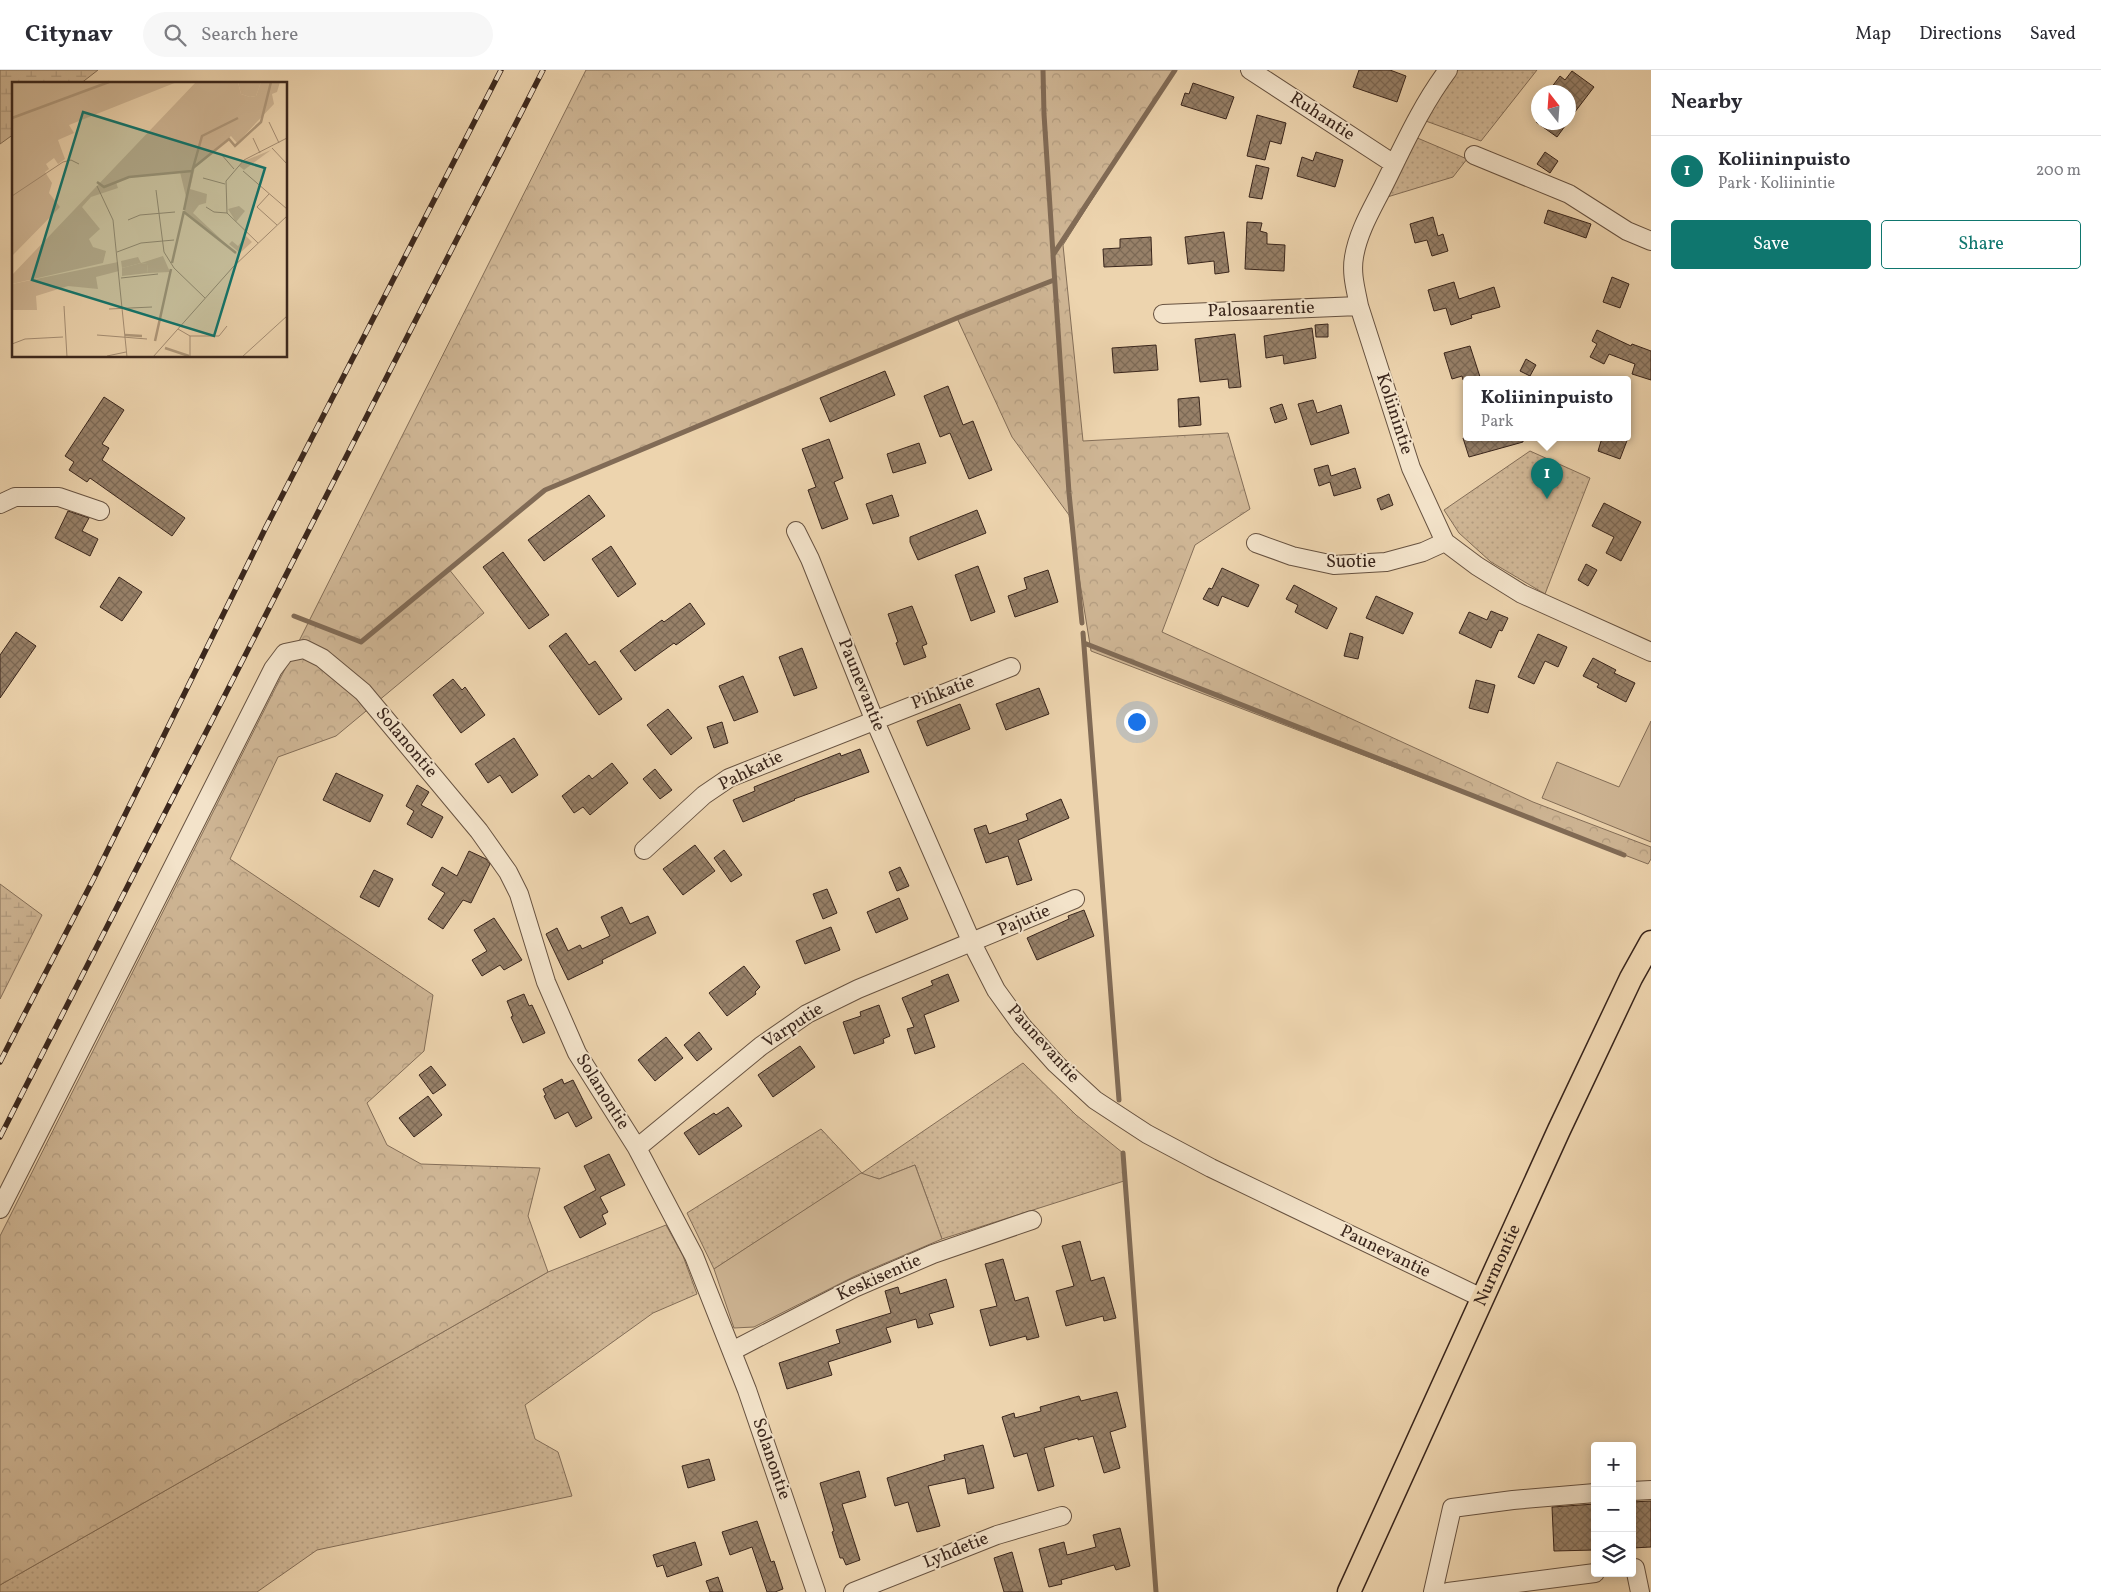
<!DOCTYPE html>
<html lang="en">
<head>
<meta charset="utf-8">
<style>
  :root { --surface:#fff; --page:#f7f7f7; --text:#2b2b33; --muted:#7c7c81; --line:#e1e1e2; --accent:#0f766e }
  body { margin:0; font-family:Vollkorn,serif; background:var(--page); color:var(--text) }
  .controls { position:absolute; right:15px; bottom:15px; display:grid; overflow:hidden; border-radius:5px; box-shadow:0 2px 12px #0003 }
  .controls button { width:45px; height:45px; display:grid; place-items:center; padding:0; border:0; border-bottom:1px solid var(--line); background:var(--surface); color:var(--text); font:25px sans-serif }
  .compass { position:absolute; left:1531px; top:15px; width:45px; height:45px; border-radius:50%; background:var(--surface); box-shadow:0 2px 12px #0003; rotate:343deg }
  .you { position:absolute; left:1136px; top:651px; width:18px; height:18px; margin:-12px; border:4px solid #fff; border-radius:50%; background:#1a73e8; box-shadow:0 0 0 8px #1a73e833 }
  .badge { display:grid; place-items:center; width:32px; height:32px; border-radius:50%; background:var(--accent); color:#fff; font-size:16px; font-weight:700 }
  .pin { position:absolute; translate:-50% -41px; filter:drop-shadow(0 1px 2px #0008) }
  .pin::after { content:''; position:absolute; top:26px; width:18px; height:15px; background:inherit; clip-path:polygon(0 0,100% 0,50% 100%) }
  .popup { position:absolute; left:1463px; top:306px; width:168px; height:65px; box-sizing:border-box; display:grid; place-content:center; border-radius:5px; background:var(--surface); filter:drop-shadow(0 1px 4px #0005); font-size:16px; white-space:nowrap; color:var(--muted) }
  .popup b { font-size:19px; color:var(--text) }
  .popup::after { content:''; position:absolute; left:50%; top:100%; margin-left:-10px; border:10px solid transparent; border-top-color:var(--surface) }
  .list { margin:0; padding:0; list-style:none }
  h2 { display:flex; justify-content:space-between; align-items:center; height:65px; margin:0; padding:0 20px; font-size:21px }
  h2 small { font-size:16px; font-weight:400; color:var(--muted) }
  .list li { display:grid; grid-template-columns:32px 1fr auto; gap:15px; align-items:center; box-sizing:border-box; height:70px; padding:0 20px; border-top:1px solid var(--line) }
  .list b { display:block; font-size:19px; white-space:nowrap }
  .list p { margin:0; font-size:16px; white-space:nowrap; color:var(--muted) }
  .list em { font-size:16px; font-style:normal; color:var(--muted) }
  .actions { display:flex; gap:10px; padding:15px 20px }
  .actions a { flex:1; padding:11px 0; border:1px solid var(--accent); border-radius:5px; text-align:center; font-size:18px; color:var(--accent) }
  .actions .main { background:var(--accent); color:#fff }
  .icon { flex:none; width:28px; height:28px; fill:none; stroke:currentColor; stroke-width:2; stroke-linecap:round; stroke-linejoin:round }
  .map { position:relative; flex:none; width:1651px; height:1522px; overflow:hidden }
  header { display:flex; align-items:center; gap:30px; box-sizing:border-box; height:70px; padding:0 25px; background:var(--surface); border-bottom:1px solid var(--line) }
  header strong { font-size:24px }
  nav { display:flex; gap:28px; margin-inline-start:auto; font-size:18px }
  .search { width:350px; height:45px; background:var(--page); display:flex; align-items:center; gap:12px; box-sizing:border-box; padding:0 18px; border-radius:28px; color:var(--muted); font-size:19px }
  main { display:flex }
  aside { flex:1; background:var(--surface) }
  .map>svg:first-child { display:block }
  .grass { fill:url(#grass-dots); stroke:#846e58 }
  .forest { fill:url(#forest-crowns); stroke:#846e58 }
  .wetland { fill:url(#wetland-marsh); stroke:#846e58 }
  .garden { fill:#cfb695; stroke:#846e58 }
  .lines { fill:none; stroke-linecap:round; stroke-linejoin:round }
  .stream { stroke:#816b56; stroke-width:5 }
  .building { fill:url(#building-cross-hatch); stroke:#3a261c }
  .minor-casing { stroke:#675240; stroke-width:20 }
  .major-casing { stroke:#3a261c; stroke-width:25 }
  .minor { stroke:#f3e3ca; stroke-width:18 }
  .major { stroke:#edd4ae; stroke-width:22 }
  .rail-casing { stroke:#3a261c; stroke-width:5.5 }
  .rail { stroke:#f3e3ca; stroke-width:4; stroke-dasharray:11; stroke-linecap:butt }
  .labels { text-anchor:middle; dominant-baseline:central; stroke-width:4; stroke-linejoin:round; paint-order:stroke }
  .street-label { font-size:18px; fill:#3a261c; stroke:#f3e3ca }
  .inset-river { fill:none; stroke:#b0997c; stroke-width:2.5 }
  .inset-road { fill:none; stroke:#a58e74; stroke-width:1 }
  .view { fill:#0f766e; fill-opacity:0.15; stroke:#0f766e; stroke-width:2.5 }
  .inset-edge { fill:none; stroke:#3a261c; stroke-width:2.5 }
</style>
</head>
<body>
<header>
<strong>Citynav</strong>
<div class="search"><svg class="icon" aria-label="search" viewBox="0 0 24 24"><circle cx="10" cy="10" r="6"/><path d="M15 15l6 6"/></svg>Search here</div>
<nav><a>Map</a><a>Directions</a><a>Saved</a></nav>
</header>
<main>
<div class="map">
<svg width="1651" height="1522" viewBox="0 0 1651 1522">
  <defs>
    <pattern id="grass-dots" width="8" height="8" patternUnits="userSpaceOnUse" patternTransform="scale(1.25)"><rect width="8" height="8" fill="#cfb695"/><path d="M2 2h.1M6 6h.1" fill="none" stroke="#b29c80" stroke-width="1.8" stroke-linecap="round"/></pattern>
    <pattern id="forest-crowns" width="20" height="18" patternUnits="userSpaceOnUse" patternTransform="scale(1.25)"><rect width="20" height="18" fill="#cfb695"/><path d="M2 6a3 3 0 1 1 6 0M12 15a3 3 0 1 1 6 0" fill="none" stroke="#b29c80"/></pattern>
    <pattern id="wetland-marsh" width="20" height="14" patternUnits="userSpaceOnUse" patternTransform="scale(1.25)"><rect width="20" height="14" fill="#cfb695"/><path d="M1 5h8M5 5V1M11 12h8M15 12V8" fill="none" stroke="#b29c80"/></pattern>
    <pattern id="building-cross-hatch" width="8" height="8" patternUnits="userSpaceOnUse" patternTransform="scale(1.25)"><rect width="8" height="8" fill="#978068"/><path d="M0 0l8 8M0 8l8-8" fill="none" stroke="#7c6955"/></pattern>
  </defs>
  <rect width="100%" height="100%" fill="#edd4ae"/>
  <filter id="stains"><feTurbulence type="fractalNoise" baseFrequency=".004" numOctaves="4"/><feColorMatrix values="0 0 0 0 .2 0 0 0 0 .09 0 0 0 0 .02 0 0 0 .5 -.17"/></filter>
  <radialGradient id="worn" r=".72"><stop offset=".6" stop-color="#630" stop-opacity="0"/><stop offset="1" stop-color="#630" stop-opacity=".3"/></radialGradient>
  <path class="grass" d="M1455 0H1537L1481 71 1423 50Z
    M1415 67 1467 89 1453 107 1384 128Z
    M1530 381 1590 408 1545 524 1491 492 1459 463 1444 440Z
    M1023 993 1076 1045 1123 1083 1124 1111 942 1169 915 1095 879 1109 861 1104 714 1199 687 1143 821 1059 862 1103Z
    M666 1155 683 1186 697 1224 653 1243 525 1335 535 1369 558 1382 572 1426 317 1480 257 1522H0V1515L548 1202Z"/>
  <path class="forest" d="M586 0H1174L1063 175 1083 371 1228 363 1250 439 1195 475 1162 562 1533 732 1651 777V789L1648 794 1091 581 1069 445 1012 367 957 248 545 420 448 498 484 543 336 666 278 687 230 789 433 925 424 981 367 1033 387 1075 421 1094 540 1098 528 1146 548 1202 0 1515V1166Z"/>
  <path class="wetland" d="M0 0H98L80 14H14V64L0 74Z
    M0 814 42 845 0 929Z"/>
  <path class="garden" d="M1651 651V772L1542 728 1557 692 1619 717Z
    M915 1095 942 1169 855 1206 754 1257 734 1258 714 1199 861 1103 879 1109Z"/>
  <g class="lines">
    <path class="stream" d="M1043 0 1044 44 1053 184
      M294 546 361 572 545 420 957 248 1054 210
      M1082 553 1069 423 1053 185 1175 0
      M1083 563 1119 1030
      M1084 573 1624 785
      M1123 1083 1156 1522"/>
  </g>
  <path class="building" d="M1359 0H1390L1406 6 1397 32 1353 17Z
    M1572 1 1594 17 1568 51V22H1548L1560 6 1565 10Z
    M1193 13 1234 27 1226 49 1181 35 1185 23 1189 24Z
    M1257 45 1286 53 1281 74 1270 71 1265 90 1247 86Z
    M1536 52H1568L1557 67Z
    M1316 82 1343 90 1335 117 1297 106 1302 87 1313 91Z
    M1545 82 1558 91 1550 103 1537 94Z
    M1256 95 1269 98 1262 129 1249 127Z
    M1548 140 1591 154 1586 168 1544 153Z
    M1433 147 1438 166 1443 164 1448 181 1432 186 1427 170 1415 173 1410 154Z
    M1247 152 1262 153 1260 161 1267 163V174L1285 175 1284 201 1245 199Z
    M1224 162 1229 202 1215 204 1214 191 1188 194 1185 167Z
    M1151 167 1152 195 1104 197 1103 179 1120 178V169Z
    M1612 207 1629 214 1620 238 1603 232Z
    M1454 212 1459 229 1494 217 1500 237 1471 245 1472 248 1451 255 1446 238 1434 241 1428 220Z
    M1328 254V267H1316L1315 255Z
    M1312 258 1316 288 1284 294 1283 285 1266 288 1264 266Z
    M1597 260 1631 276 1632 274 1651 281V310L1632 304 1635 294 1609 284 1604 294 1590 287 1597 274 1592 271Z
    M1235 264 1241 317 1229 318 1228 309 1200 312 1195 269Z
    M1156 275 1158 300 1114 303 1112 278Z
    M1470 276 1481 310H1463L1462 306 1452 309 1444 283Z
    M1526 289 1536 295 1530 306 1520 301Z
    M885 301 895 325 830 352 820 328Z
    M948 316 963 355 973 351 992 400 969 409 950 363 940 367 924 326Z
    M104 327 124 340 102 374 109 378 102 390 185 448 172 466 90 408 87 412 69 400 74 392 65 386Z
    M1199 327 1201 355 1179 357 1178 329Z
    M1313 330 1317 343 1341 335 1349 363 1311 375 1298 334Z
    M1282 334 1287 349 1275 353 1270 338Z
    M1463 368H1523V372L1469 387Z
    M1602 368H1628L1620 389 1598 381Z
    M829 369 843 408 834 412 848 449 822 459 808 420 816 417 802 379Z
    M919 373 926 393 893 403 887 384Z
    M1328 395 1331 406 1355 398 1361 418 1334 426 1330 412 1319 416 1314 399Z
    M1389 424 1393 435 1381 440 1377 429Z
    M589 425 605 446 544 491 528 470Z
    M892 425 899 446 873 454 866 434Z
    M1604 433 1641 452 1621 491 1606 483 1614 467 1592 456Z
    M977 440 986 463 918 490 910 472V467Z
    M68 441 89 448 82 461 98 469 90 486 55 468Z
    M611 476 636 514 618 527 592 489Z
    M503 482 549 545 529 559 483 497Z
    M1586 494 1597 500 1588 516 1578 510Z
    M978 496 995 542 971 551 955 505Z
    M1222 498 1259 515 1248 537 1222 526 1218 536 1203 529 1209 518 1212 519Z
    M1048 500 1058 532 1015 547 1008 526 1027 519 1024 508Z
    M119 507 142 522 122 551 100 537Z
    M1294 515 1337 538 1327 559 1295 542 1298 535 1286 529Z
    M1376 526 1413 543 1403 564 1366 548Z
    M690 533 705 554 676 575 674 573 635 601 620 581 662 550 664 552Z
    M912 536 927 574 922 576 926 587 904 595 896 573 898 572 888 544Z
    M1491 541 1508 548 1502 561 1499 560 1491 578 1459 563 1469 542 1487 550Z
    M16 562 36 576 0 628V585Z
    M566 563 589 595 595 591 622 629 599 645 549 576Z
    M1350 563 1363 567 1358 589 1344 586Z
    M1538 564 1567 577 1558 597 1545 591 1534 614 1518 607Z
    M802 578 817 618 794 626 779 587Z
    M1593 588 1616 600 1614 603 1635 613 1626 632 1597 617 1599 614 1583 606Z
    M743 606 758 642 734 651 719 616Z
    M453 609 462 620 465 617 485 645 461 663 433 625Z
    M1476 610 1495 615 1488 643 1469 638Z
    M1039 618 1049 644 1006 660 996 634Z
    M960 634 970 659 927 676 917 651Z
    M668 639 692 668 671 685 647 655Z
    M722 652 728 673 714 678 707 657Z
    M514 668 538 705 512 723 500 705 488 713 475 694Z
    M860 679 869 702 794 729 795 730 743 752 733 730 755 721 754 717 840 683 841 686Z
    M612 693 628 713 590 745 583 737 574 743 562 726 589 705 592 709Z
    M655 699 672 720 660 729 643 709Z
    M336 703 383 725 370 752 323 730Z
    M417 715 429 722 421 735 443 747 432 768 407 754 414 741 406 736Z
    M1061 729 1069 748 1018 770 1032 810 1017 815 1008 786 986 793 974 759 986 755 989 764 1028 750 1026 744Z
    M695 775 715 801 683 825 663 799Z
    M724 780 742 805 731 812 714 788Z
    M469 781 486 789 490 794 471 833 463 830 443 859 428 849 445 823 432 815 442 797 457 806Z
    M900 797 909 816 897 821 889 802Z
    M374 800 393 809 379 837 360 827Z
    M827 819 837 843 823 849 813 824Z
    M899 828 908 849 876 863 867 842Z
    M622 837 630 854 648 846 656 863 602 890 603 893 568 910 546 864 557 858 568 881 580 875 582 879 610 866 601 847Z
    M1084 840 1094 866 1037 890 1027 868 1069 849 1068 846Z
    M494 848 522 890 504 900 500 895 482 906 472 890 487 881 474 860Z
    M831 857 840 880 805 894 796 871Z
    M744 896 760 917 755 922 756 924 727 946 709 923Z
    M948 904 959 931 924 945 935 977 915 984 907 959 914 957 902 928 933 915 931 911Z
    M524 924 529 936 532 935 545 963 523 973 511 947 513 946 507 931Z
    M879 935 890 966 883 969 884 973 854 984 843 952 861 946 860 942Z
    M699 962 712 979 697 991 684 975Z
    M666 967 683 988 655 1011 638 990Z
    M800 976 815 997 773 1027 758 1005Z
    M431 996 446 1015 433 1024 419 1005Z
    M562 1009 564 1014 573 1010 592 1048 576 1057 568 1042 555 1049 544 1026 546 1025 543 1019Z
    M428 1026 442 1045 414 1067 399 1048Z
    M728 1037 742 1056 699 1085 684 1063 714 1043 716 1045Z
    M609 1084 625 1115 600 1127 608 1142 602 1145 606 1154 580 1168 564 1137 596 1120 584 1096Z
    M1080 1171 1091 1211 1104 1207 1116 1248 1104 1251 1103 1246 1066 1256 1056 1221 1074 1216 1062 1176Z
    M1003 1189 1015 1231 1028 1227 1039 1267 1027 1270 1026 1266 990 1276 980 1240 997 1236 985 1194Z
    M946 1209 954 1237 929 1244 933 1254 918 1258 916 1249 886 1258 891 1272 828 1292 832 1305 787 1319 779 1293 840 1273 836 1260 891 1243 885 1221 898 1217 900 1224Z
    M1117 1322 1126 1357 1110 1362 1120 1398 1104 1403 1093 1366 1078 1370V1368L1044 1378 1054 1416 1038 1421 1027 1383 1014 1387 1002 1347 1014 1343 1015 1348 1041 1341 1040 1337 1079 1326 1081 1331Z
    M983 1375 994 1418 968 1424 965 1408 928 1416 940 1456 917 1462 908 1432 895 1436 887 1408 945 1390 944 1385Z
    M709 1389 715 1410 688 1418 682 1396Z
    M859 1401 866 1427 842 1434 860 1490 846 1495 843 1488H840L832 1462 834 1461 820 1413Z
    M1651 1431V1477L1632 1478V1432Z
    M1595 1434V1480L1554 1481 1552 1437Z
    M757 1451 771 1492 774 1491 783 1519 775 1522H767L752 1477 730 1485 722 1462Z
    M1120 1458 1130 1496 1116 1500 1114 1495 1061 1510 1062 1514 1049 1517 1039 1479 1064 1472 1067 1485 1096 1477 1093 1465Z
    M695 1472 702 1495 667 1507 663 1495 657 1497 653 1485Z
    M1012 1482 1023 1522H1004L994 1488Z
    M718 1507 723 1522H710L706 1511Z"/>
  <g class="lines">
    <defs>
      <path id="minor" d="M1250 0 1394 94
        M1448 0C1421 36 1403 77 1383 117 1372 139 1358 162 1354 187 1351 204 1356 220 1359 236L1411 398 1445 472 1477 496 1522 524 1651 582
        M1474 85 1569 124 1627 161 1651 171
        M1163 244 1359 236
        M0 434 15 427H59L100 441
        M796 461 810 489 874 649 972 873 996 920 1022 956 1056 994 1095 1030 1147 1064 1211 1098 1482 1228
        M1256 473 1292 486 1334 495 1386 492 1423 482 1445 472
        M644 780 704 725 729 708 1011 597
        M637 1078 761 976 807 944 858 919 1075 829
        M0 1139 273 599 285 583 304 579 322 588 363 622 479 761 508 802 519 824 546 912 577 983 637 1078 694 1186 747 1320 816 1522
        M732 1281 854 1218 933 1184 1032 1150
        M1632 1421 1651 1420
        M1632 1498H1635L1640 1522
        M853 1522 997 1465 1062 1446
        M1433 1522 1452 1438 1513 1430 1595 1423
        M1448 1522 1595 1503"/>
      <g id="major">
        <path id="s1" d="M1349 1522 1559 1060 1631 908 1651 872"/>
      </g>
    </defs>
    <use href="#minor" class="minor-casing"/>
    <use href="#major" class="major-casing"/>
    <use href="#minor" class="minor"/>
    <use href="#major" class="major"/>
    <defs>
      <path id="rail" d="M0 992 94 808 266 457 501 0
        M0 1067 543 0"/>
    </defs>
    <use href="#rail" class="rail-casing"/>
    <use href="#rail" class="rail"/>
  </g>
  <g class="labels">
    <g class="street-label">
      <text transform="translate(1322 47) rotate(33)">Ruhantie</text>
      <text transform="translate(1261 240) rotate(-2)">Palosaarentie</text>
      <text transform="translate(1394 344) rotate(72)">Koliinintie</text>
      <text x="1351" y="492">Suotie</text>
      <text transform="translate(861 615) rotate(68)">Paunevantie</text>
      <text transform="translate(943 623) rotate(-21)">Pihkatie</text>
      <text transform="translate(406 673) rotate(50)">Solanontie</text>
      <text transform="translate(751 701) rotate(-26)">Pahkatie</text>
      <text transform="translate(1024 851) rotate(-23)">Pajutie</text>
      <text transform="translate(793 956) rotate(-33)">Varputie</text>
      <text transform="translate(1043 974) rotate(48)">Paunevantie</text>
      <text transform="translate(602 1022) rotate(58)">Solanontie</text>
      <text transform="translate(1385 1182) rotate(26)">Paunevantie</text>
      <text stroke="none"><textPath href="#s1" startOffset="359">Nurmontie</textPath></text>
      <text transform="translate(879 1208) rotate(-24)">Keskisentie</text>
      <text transform="translate(771 1389) rotate(71)">Solanontie</text>
      <text transform="translate(956 1481) rotate(-22)">Lyhdetie</text>
    </g>
  </g>
  <g transform="translate(12 12)">
    <rect width="275" height="275" fill="#edd4ae"/>
    <path d="M226 0H249L244 14 238 15 229 12ZM259 68 232 88 227 84 232 79ZM227 124 233 129 224 140 216 127ZM151 174 158 190 136 191 135 182 129 181 110 186 109 179 126 175 129 181ZM106 180 107 189 84 195 86 207 56 204 24 214 25 228H0V202Z" fill="#cfb695"/>
    <path d="M184 0H226L229 12 238 15 244 14 249 0H268L265 10 260 12 262 22 225 61 219 54 183 85 178 107 195 112 194 121 187 123 181 131 226 173 172 131 174 115 168 90 117 95 104 100 106 106 79 115 70 125 88 147 77 157 81 165 94 169 91 181 0 202V193Z" fill="#cfb695"/>
    <path d="M0 0H165L57 43 62 51 46 58 53 77 46 82 42 76 34 82 37 87 33 90 40 101 37 111 48 125 0 174Z" fill="#cfb695"/>
    <path d="M234 154 240 160 228 171 217 162 220 159 226 164ZM129 181 135 182 136 191 110 194V186Z" fill="#cfb695"/>
    <path class="inset-river" d="M0 36 97 0M181 86 190 54 226 36M85 100 92 105 117 95 180 89M172 128 181 86 217 57 223 64 249 40 259 0M172 130 224 171M160 181 172 129M113 253 130 254M143 259 159 187M153 266 177 274"/>
    <path class="inset-road" d="M257 40 267 61M241 56 248 71M260 66 275 82M209 72 222 87M231 89 275 127M191 96 213 102M85 104 101 138 115 275M144 108 152 170 162 186 193 216M257 112 245 125 265 143M0 114 51 80 59 78 67 82M194 125 202 130 215 131M116 138 128 133 163 130M246 161 215 131 214 99 232 78 275 56M105 170 129 161 162 158M109 196 146 192M52 224 55 275M97 227 140 225M166 247 178 254H207L215 244M85 253 135 257M0 262 13 257 51 255M95 274 114 270M141 275 221 185 275 134M178 275V254M230 275 275 234"/>
    <path class="view" d="M71 30 253 86 202 254 20 198Z"/>
    <rect width="275" height="275" class="inset-edge"/>
  </g>
  <rect width="100%" height="100%" filter="url(#stains)"/>
  <rect width="100%" height="100%" fill="url(#worn)"/>
</svg>
<div class="controls">
<button>+</button>
<button>−</button>
<button><svg class="icon" aria-label="layers" viewBox="0 0 24 24"><path d="M12 4l9 5-9 5-9-5zM3 14l9 5 9-5"/></svg></button>
</div>
<svg class="compass" viewBox="-18 -18 36 36"><path d="M0-13l5 13h-10z" fill="#e53935"/><path d="M0 13l5-13h-10z" fill="#7c7c81"/></svg>
<div class="you"></div>
<div class="pin badge" style="left:1547px;top:429px">1</div>
<div class="popup"><b>Koliininpuisto</b>Park</div>
</div>
<aside>
<h2>Nearby<small></small></h2>
<ul class="list">
<li><span class="badge">1</span><div><b>Koliininpuisto</b><p>Park · Koliinintie</p></div><em>200 m</em></li>
</ul>
<div class="actions"><a class="main">Save</a><a>Share</a></div>
</aside>
</main>
</body>
</html>
